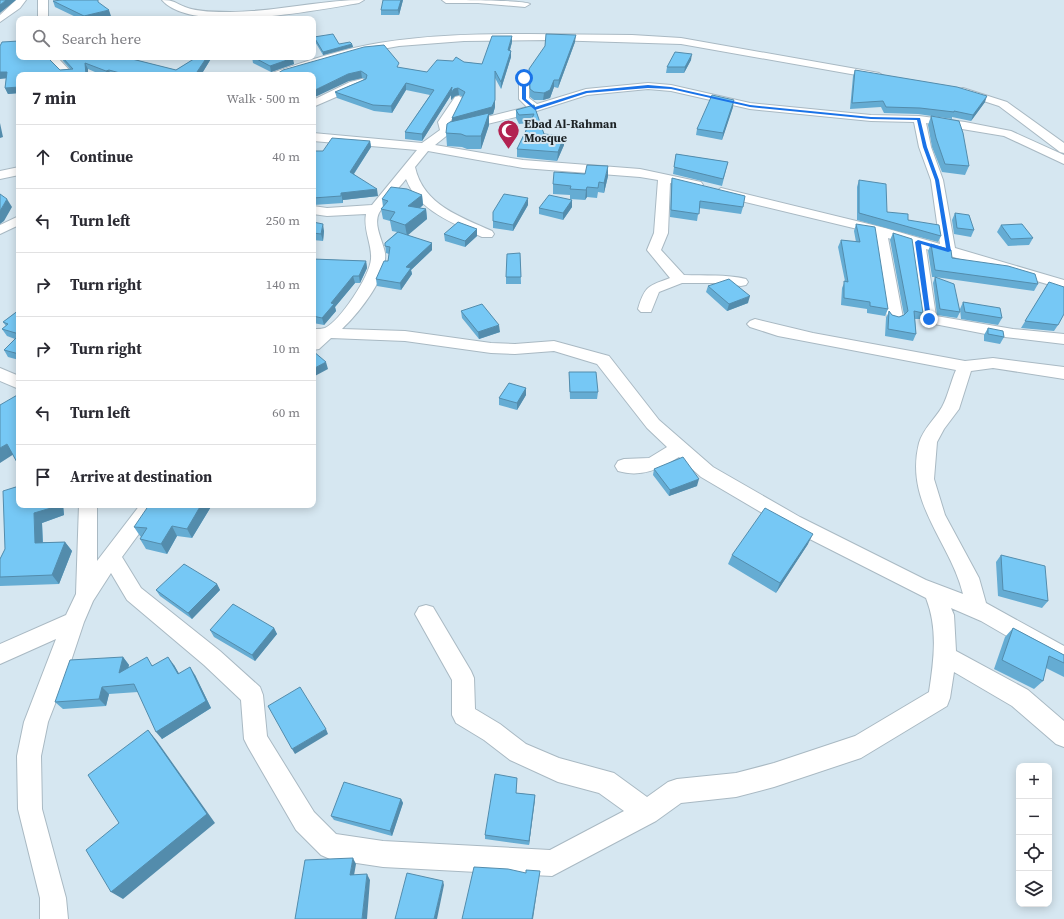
<!DOCTYPE html>
<html lang="en">
<head>
<meta charset="utf-8">
<style>
  :root { --surface:#fff; --page:#f7f7f7; --text:#2b2b33; --muted:#7c7c81; --line:#e1e1e2 }
  body { margin:0; font-family:"Source Serif 4",serif; background:var(--page); color:var(--text) }
  .controls { position:absolute; right:12px; bottom:12px; display:grid; overflow:hidden; border-radius:8px; box-shadow:0 2px 10px #0003 }
  .controls button { width:36px; height:36px; display:grid; place-items:center; padding:0; border:0; border-bottom:1px solid var(--line); background:var(--surface); color:var(--text); font:20px sans-serif }
  .stop { position:absolute; width:12px; height:12px; margin:-9px; border:3px solid #1a73e8; border-radius:50%; background:#fff }
  .stop.end { background:#1a73e8; border-color:#fff; box-shadow:0 1px 4px #0008 }
  .list { margin:0; padding:0; list-style:none }
  h2 { display:flex; justify-content:space-between; align-items:center; height:52px; margin:0; padding:0 16px; font-size:17px }
  h2 small { font-size:13px; font-weight:400; color:var(--muted) }
  .list li { display:grid; grid-template-columns:26px 1fr auto; gap:12px; align-items:center; box-sizing:border-box; height:64px; padding:0 16px; border-top:1px solid var(--line) }
  .list b { display:block; font-size:15px; white-space:nowrap }
  .list em { font-size:13px; font-style:normal; color:var(--muted) }
  .icon { flex:none; width:22px; height:22px; fill:none; stroke:currentColor; stroke-width:2; stroke-linecap:round; stroke-linejoin:round }
  .map { position:relative; flex:none; width:1064px; height:919px; overflow:hidden }
  .search { position:absolute; background:var(--surface); box-shadow:0 2px 10px #0003; left:16px; top:16px; width:300px; height:44px; display:flex; align-items:center; gap:10px; box-sizing:border-box; padding:0 14px; border-radius:8px; color:var(--muted); font-size:15px }
  .panel { position:absolute; background:var(--surface); box-shadow:0 2px 10px #0003; left:16px; top:72px; width:300px; height:436px; border-radius:8px }
  .map>svg:first-child { display:block }
  .lines { fill:none; stroke-linecap:round; stroke-linejoin:round }
  .minor-casing { stroke:#a9b9c3; stroke-width:2 }
  .minor { fill:#fff; fill-rule:evenodd }
  .wall { fill:#65acd3 }
  .shaded-wall { fill:#538cac }
  .building { fill:#76c8f5; stroke:#538cac }
  .route { fill:#1a73e8 }
  .labels { text-anchor:middle; dominant-baseline:central; stroke-width:4; stroke-linejoin:round; paint-order:stroke }
  .far-poi-label { font-size:12px; font-weight:bold; fill:#1d2326; stroke:#d6e7f1; text-anchor:start }
</style>
</head>
<body>
<div class="map">
<svg width="1064" height="919" viewBox="0 0 1064 919">
  <rect width="100%" height="100%" fill="#d6e7f1"/>
  <g class="lines">
    <defs>
      <path id="minor" d="M16 0H26L20 8 0 22V15Z
        M38 0H48V19H38Z
        M162 0C174 0 175 3 185 7 198 12 216 12 230 12 275 12 319 0 364 0L359 3C318 10 192 35 162 0Z
        M442 0C455 0 523 0 530 4L525 7 478 3H446Z
        M529 34 632 35 681 38 879 73 884 76 879 79 681 44 550 40 464 41 399 46 354 54 286 75H271L272 73C307 61 342 49 379 43 428 35 478 34 529 34Z
        M46 57H57L74 75H63Z
        M524 75 529 78V98L537 104 586 89 648 83 671 85 750 103 871 115 919 116 965 122 1011 131 1064 155V164L1004 136 926 123 931 147 943 180 955 248 1064 280V289L926 249 936 316 1013 329 1064 334V344L996 336 924 322 921 319 911 245 888 238 903 318 900 321 895 323 890 321 887 318 874 233 716 195 715 192 721 188 885 228 940 244 931 180 919 147 914 122 871 121 750 109 671 91 648 89 587 95 524 115 450 133 435 145 523 160 640 169 701 182 703 185 701 188 697 189 670 183 668 233 661 250 684 275C705 276 726 274 746 279L748 282 746 285 741 286 718 283H682L659 292 651 312H641L638 309C645 285 649 286 670 278L647 250 654 233 658 180 640 177 523 168 428 151 415 167C423 205 461 217 492 231L494 234 492 237H482C454 223 418 211 406 179 397 190 386 201 379 213 373 225 383 241 385 253 388 277 359 313 342 329L405 331 491 343 515 344 554 341 609 356 659 420 713 467 800 517 926 580 963 594C950 541 904 503 919 443 923 429 935 419 942 407 948 396 951 381 956 370L778 336 750 327 747 324 750 321 755 319 813 333 965 361 993 358 1064 367V379L993 368 971 371 959 409 944 429 937 442 934 479 945 515 979 578 986 603 1064 646V667L1045 658 981 621 951 608 954 615 956 651 1028 690 1064 721V747L1056 744 1012 706 954 672 950 698 947 706 861 758 774 787 736 797 681 803 656 821 552 876 383 867 330 859 321 855 296 830 248 747 244 739 241 700 204 665 127 600 111 573 93 601 84 622 67 673 48 722 41 756 42 809 66 898 68 919H40V898L18 809 17 756 24 722 56 639 0 664V644L66 615 76 594 79 505H97V561L140 505H160L122 557 141 588 220 651 260 687 263 695 267 736 314 812 336 834 383 841 550 850 624 811 599 793 558 782 510 760 484 740 456 723 452 715V680L415 614 419 607 426 605 433 607 471 671 474 678 475 709 500 724 526 744 559 758 614 773 647 797 668 782 677 779 736 773 774 763 855 736 929 692C934 659 938 629 926 598L786 527 701 477 679 457C659 469 641 478 618 471L615 466 618 461 624 459 649 458 667 447 647 428 597 364 554 351 515 354 491 353 405 341 331 338 319 349 313 350V337L315 336 313 333 316 329C318 329 322 329 325 328 340 321 370 276 371 259 372 244 363 230 366 214L327 216 313 214V206L327 208 372 205 417 150 313 141V133L422 143 440 130 438 122 455 97 459 96 464 99 450 122 451 126 527 107 519 99V78Z
        M362 79 367 82 366 84 313 107V100L350 82Z
        M963 88 1007 102 1064 143V153L1060 152 999 106 959 93 958 91 959 89Z
        M19 167V175L0 179V171Z
        M19 216V225L0 234V225Z
        M0 368 19 376V389L0 381Z"/>
    </defs>
    <use href="#minor" class="minor-casing"/>
    <use href="#minor" class="minor"/>
  </g>
  <path class="wall" d="M403 0 399 15H381V10Z
    M53 1 111 16 99 19H80L55 7Z
    M314 37 339 44H352L353 47 323 55 314 40Z
    M512 42 510 50 511 51V57L501 89 495 78V107L493 114 489 115V125L481 149H467L462 147 447 146 446 133 452 121V118L463 97 459 95 455 96 451 100V95L422 141 405 139V132L430 95 406 90 392 113 374 111 337 98 335 92 365 79 362 78 349 81 313 75 400 68 427 72 464 62 482 64Z
    M575 42 558 88 554 87 550 98 543 100H534L530 97 529 69Z
    M19 57H37L36 59 60 70 70 69 63 61 61 57H124L176 70 197 57H212L201 75H102L88 69V75H19V93L8 94 5 88 6 78Z
    M252 57H291L294 64 271 72 253 63Z
    M691 60 684 73H666L667 67Z
    M855 70 985 102 971 121 952 117V119L918 114 884 113 881 107 850 109 853 76Z
    M534 105 544 134 564 136V145L557 161 517 157V149L529 123 519 124 516 118V110Z
    M733 107 722 140 696 135 697 129Z
    M931 116 969 166 965 175 942 172 932 147 928 125Z
    M370 141 371 147 354 174 378 196 343 200V203L313 205V151H323Z
    M676 154 728 162 722 186 673 174Z
    M608 176 604 193 598 192 597 198 587 197 585 200 570 199V195L553 194V184Z
    M672 178 743 207 741 214 699 208 697 221 670 217 671 185Z
    M859 180 887 212 908 220 941 236 938 242 857 220V187Z
    M422 195 423 205 420 208 426 209 427 219 407 235 432 243V250L411 270 412 274 401 290 377 286 376 279 388 261 389 254 386 253 385 243 397 232 392 231 390 221 383 219 381 209 383 207 382 199Z
    M572 200V207L563 220 539 214V208Z
    M528 205 513 231 493 228V221Z
    M955 213 974 230 971 237 954 234 952 220Z
    M313 222 324 231 323 241 313 240Z
    M856 224 888 309 885 316 867 313V309L841 305 842 288 845 281 838 247 841 240 856 242 854 231Z
    M1001 225 1033 238 1029 245 1008 246 997 232Z
    M477 229V236L465 247 445 241 444 234Z
    M893 233 923 313 920 319H915L916 334 913 341 885 336 886 318 889 311 892 315 899 317 904 315 890 240Z
    M931 244 952 258 1038 284 1034 291 935 277 960 312 957 318 937 315 933 283 935 277H932L928 251Z
    M520 253 521 284H506V277Z
    M313 259 366 261 367 268 360 283H355L335 307 336 311 324 325 313 323Z
    M1049 282 1058 325 1054 331 1021 328Z
    M708 286 748 303 727 311 706 292Z
    M963 302 1002 318 998 325 961 319 960 309Z
    M19 310V360L8 357 4 350 15 339 7 336 2 329 6 326 3 322Z
    M461 311 500 332 479 339 462 318Z
    M988 328 1004 337 1000 344 984 341V335Z
    M569 372 598 392 597 399H570Z
    M526 388V395L517 410 499 405V398Z
    M654 469 697 486 669 496 653 475Z
    M19 505H63L64 515 42 523 43 542H65L72 551 59 584 0 586V559L5 549Z
    M212 505 192 538 177 536 167 554 146 549 140 539 141 537 140 536 134 527Z
    M808 544 776 593 728 564 732 555Z
    M1001 555 1048 601 1042 608 998 596 996 562Z
    M217 584 220 590 192 619 160 596 156 590Z
    M274 628 277 634 255 661 214 637 210 630Z
    M1013 628 1064 655V677L1046 668 1043 681 1034 689 994 669 1005 637Z
    M123 657 129 665 128 668 153 665H174L179 674 195 675 211 708 162 739 138 692 109 694 106 706 63 709 55 702Z
    M517 778 516 793 535 795 529 845 485 839V835Z
    M401 799 403 803 392 836 334 820 331 816Z"/>
  <path class="shaded-wall" d="M6 0H16L0 13V5Z
    M401 0H403L399 15 398 10Z
    M109 10 111 16 99 19H85L84 16Z
    M576 35 575 42 558 88 559 80Z
    M512 36V42L508 57V50Z
    M352 44 353 47 323 55V52Z
    M511 51V57L501 89V82Z
    M692 54 691 60 684 73 685 67Z
    M32 57H37L34 65 31 59Z
    M207 57H212L201 75H195Z
    M293 58 294 64 271 72 270 66Z
    M85 63 88 69V75H86Z
    M109 70 111 75H107L106 71Z
    M361 71 362 78 349 81 313 98V91L348 74Z
    M495 71V107L493 114 489 115V125L481 149V136L452 124V118Z
    M0 72H7L10 78 0 79Z
    M554 80V87L550 98 543 100 544 93Z
    M406 83V90L392 113 391 106Z
    M19 87V93L8 94 5 88Z
    M452 87 454 89 458 88 459 95 455 96 451 100V95L422 141V134Z
    M987 96 985 102 971 121 973 115Z
    M734 100 733 107 722 140 723 133Z
    M0 123 3 137 0 138Z
    M564 136V145L557 161 558 152Z
    M370 141 371 147 351 178 350 172Z
    M608 166V176L604 193V183Z
    M587 187V197L585 200 586 190Z
    M377 189 378 196 343 200V203L341 193Z
    M422 195 423 205 410 216 408 206Z
    M528 198V205L513 231V225Z
    M7 199 12 207 4 221 0 224V211Z
    M572 200V207L563 220V213Z
    M426 209 427 219 407 236 405 225Z
    M323 224 324 231 323 241 321 234Z
    M477 229V236L465 247V241Z
    M432 243V250L411 270 412 274 401 290 400 283 406 267Z
    M366 261 367 268 360 283 359 276Z
    M353 276 355 283 335 307 336 311 324 325 322 318 331 303Z
    M750 296 748 303 727 311 729 304Z
    M499 325 500 332 479 339 478 332Z
    M326 362 328 369 313 377V369Z
    M526 388V395L517 410V403Z
    M7 444 14 454 0 463V448Z
    M699 479 697 486 669 496 670 490Z
    M57 505H63L64 515 42 523 43 552 35 543 34 513Z
    M201 505H212L192 538 187 529Z
    M172 526 177 536 167 554 161 544Z
    M813 534 808 544 776 593 780 583Z
    M65 542 72 551 59 584 52 575Z
    M217 584 220 590 192 619 188 613Z
    M274 628 277 634 255 661 252 655Z
    M123 657 129 665 125 681 119 673Z
    M168 657 174 665 184 682 178 674Z
    M190 667 195 675 211 708 162 739 156 732Z
    M102 687 109 694 106 706 99 699Z
    M326 729 328 734 295 754 292 749Z
    M148 730 157 741 215 823 123 899 111 892Z
    M535 795V800L529 845V841Z
    M401 799 403 803 392 836 390 831Z
    M353 858 356 864 353 881 350 875Z
    M540 871 539 877 533 919H532Z
    M367 874 370 880 367 919H362Z
    M443 881 444 885 437 919H434Z"/>
  <path class="building" d="M0 0H6L0 5Z
    M62 0H98V2L109 10 84 16 53 1Z
    M383 0H401L398 10H381Z
    M333 34 339 44 350 42 352 44 323 52 314 37Z
    M546 34 576 35 559 80H554L550 90 544 93 534 92 530 89 529 69 545 46Z
    M492 36H512L508 50 511 51 501 82 495 71V100L492 107 452 118 465 92 458 88 454 89 451 93 452 87 422 134 405 132 434 90 406 83 391 106 373 105 335 92 366 79 367 75 361 71 348 74 313 91V75H275L283 70 364 47 384 45 399 63 397 67 427 72 437 60 453 61 456 57 464 62 482 64Z
    M19 41V57H32L31 59 48 58 60 70 73 69 62 57H124L176 70 197 57H207L195 75H127L109 70 106 71 85 63 86 75H19V87L5 88 7 72H0V46L2 42Z
    M675 52 692 54 685 67H667Z
    M253 57H291L293 58 270 66Z
    M855 70 957 87 987 96 973 115 954 111V112L920 108 886 107 883 101 852 103Z
    M712 95 734 100 723 133 697 129Z
    M534 105 544 134 564 136 558 152 517 149 534 114 519 115 516 110Z
    M489 113 481 136H466L461 134 446 133 447 124 450 122Z
    M931 116 959 121 963 133 969 166 945 164 936 138Z
    M332 138 370 141 350 172 377 189 341 193V196L313 198V151H323Z
    M676 154 728 162 723 179 674 167Z
    M587 165 608 166 604 183 599 182 598 188 587 187 586 190 570 189 571 186 553 184 554 172 585 174Z
    M672 178 745 196 743 207 700 201 699 214 671 210Z
    M859 180 886 184 887 212 908 214V220L939 225 941 236 859 213Z
    M391 187 407 189 422 195 408 206 426 209 405 225 390 220 395 212 381 209 388 201 382 199Z
    M0 194 7 199 0 211Z
    M504 194 528 198 513 225 493 221V212Z
    M549 195 572 200 563 213 539 208Z
    M955 213 969 215 974 230 957 228Z
    M313 222 323 224 321 234 313 233Z
    M458 222 477 229 465 241 444 234Z
    M856 224 875 227 888 309 870 306V302L844 298V281L848 282 841 240 860 242Z
    M1022 224 1033 238 1011 239 1001 225Z
    M398 232 432 243 406 267 411 268 400 283 376 279 384 261H388L390 247 385 246V243Z
    M893 233 912 239 923 313 914 311 916 334 888 329 889 311 892 315 899 317 904 315 908 311Z
    M931 244 951 250 952 258 1008 266 1035 274 1038 284 935 270Z
    M520 253 521 277H506L507 254Z
    M313 259 366 261 359 276H353L331 303 334 304 322 318 313 316Z
    M935 277 954 284 960 312 940 309Z
    M729 279 750 296 729 304 708 286Z
    M1049 282 1064 287V314L1058 325 1025 321Z
    M963 302 1000 308 1002 318 965 312Z
    M482 304 499 325 478 332 461 311Z
    M19 310V334L2 329 8 324 3 322Z
    M988 328 1003 331 1004 337 988 334Z
    M19 335V354L4 350Z
    M313 351 326 362 313 369Z
    M569 372H596L598 392H570Z
    M509 383 526 388 517 403 499 398Z
    M19 394V466L7 444 0 448V405Z
    M683 457 699 479 670 490 654 469Z
    M19 486V505H57L58 506 34 513 35 543 65 542 52 575 0 577V559L5 549 3 491Z
    M149 505H201L187 529 172 526 161 544 140 539 147 528 134 527Z
    M765 508 813 534 780 583 732 555Z
    M1001 555 1045 566 1048 601 1003 590Z
    M184 564 217 584 188 613 156 590Z
    M233 604 274 628 252 655 210 630Z
    M1013 628 1064 655V663L1049 656 1043 681 1002 660Z
    M123 657 119 673 147 657 152 666 168 657 178 674 190 667 206 701 156 732 134 684 102 687 99 699 55 702 70 660Z
    M300 687 326 729 292 749 268 706Z
    M148 730 207 814 111 892 86 850 119 823 88 775Z
    M495 774 517 778 516 793 535 795 529 841 485 835Z
    M344 782 401 799 390 831 331 816Z
    M353 858 350 875 367 874 362 919H295L305 860Z
    M474 867 508 869 526 873V870L540 871 532 919H462Z
    M407 873 443 881 434 919H395Z"/>
  <path class="route" d="M524 77 526 78V99L535 107 586 91 648 85 671 87 750 105 871 117 920 118 927 147 939 180 951 251 948 252 921 244 931 319 929 321 926 319 915 242 918 240 946 248 935 180 923 147 917 120 871 119 750 107 671 89 648 88 587 93 535 110 522 99V78Z"/>
  <defs>
    <symbol id="mosque-pin" viewBox="-11 -11 22 30"><path d="M0 17L-7.5 6A9.5 9.5 0 1 1 7.5 6Z" fill="#b22251" stroke="#d6e7f1"/><path d="M3.5-4.9A6 6 0 1 0 3.5 4.9A5 5 0 1 1 3.5-4.9Z" fill="#fff"/></symbol>
  </defs>
  <g fill-rule="evenodd">
    <use href="#mosque-pin" x="496" y="118" width="25" height="34"/>
  </g>
  <g class="labels">
    <g class="far-poi-label">
      <text x="524" y="124">Ebad Al-Rahman<tspan x="524" dy="14">Mosque</tspan></text>
    </g>
  </g>
</svg>
<div class="controls">
<button>+</button>
<button>−</button>
<button><svg class="icon" aria-label="locate" viewBox="0 0 24 24"><circle cx="12" cy="12" r="6"/><path d="M12 2v4M12 18v4M2 12h4M18 12h4"/></svg></button>
<button><svg class="icon" aria-label="layers" viewBox="0 0 24 24"><path d="M12 4l9 5-9 5-9-5zM3 14l9 5 9-5"/></svg></button>
</div>
<div class="stop" style="left:524px;top:78px"></div>
<div class="stop end" style="left:929px;top:319px"></div>
<div class="search"><svg class="icon" aria-label="search" viewBox="0 0 24 24"><circle cx="10" cy="10" r="6"/><path d="M15 15l6 6"/></svg>Search here</div>
<section class="panel">
<h2>7 min<small>Walk · 500 m</small></h2>
<ul class="list">
<li><svg class="icon" aria-label="ahead" viewBox="0 0 24 24"><path d="M12 20V5M6 11l6-6 6 6"/></svg><div><b>Continue</b></div><em>40 m</em></li>
<li><svg class="icon" aria-label="left" viewBox="0 0 24 24"><path d="M17 20v-9H6M10 6l-5 5 5 5"/></svg><div><b>Turn left</b></div><em>250 m</em></li>
<li><svg class="icon" aria-label="right" viewBox="0 0 24 24"><path d="M7 20v-9h11M14 6l5 5-5 5"/></svg><div><b>Turn right</b></div><em>140 m</em></li>
<li><svg class="icon" aria-label="right" viewBox="0 0 24 24"><path d="M7 20v-9h11M14 6l5 5-5 5"/></svg><div><b>Turn right</b></div><em>10 m</em></li>
<li><svg class="icon" aria-label="left" viewBox="0 0 24 24"><path d="M17 20v-9H6M10 6l-5 5 5 5"/></svg><div><b>Turn left</b></div><em>60 m</em></li>
<li><svg class="icon" aria-label="arrive" viewBox="0 0 24 24"><path d="M6 21V4h12l-3 4 3 4H6"/></svg><div><b>Arrive at destination</b></div></li>
</ul>
</section>
</div>
</body>
</html>
